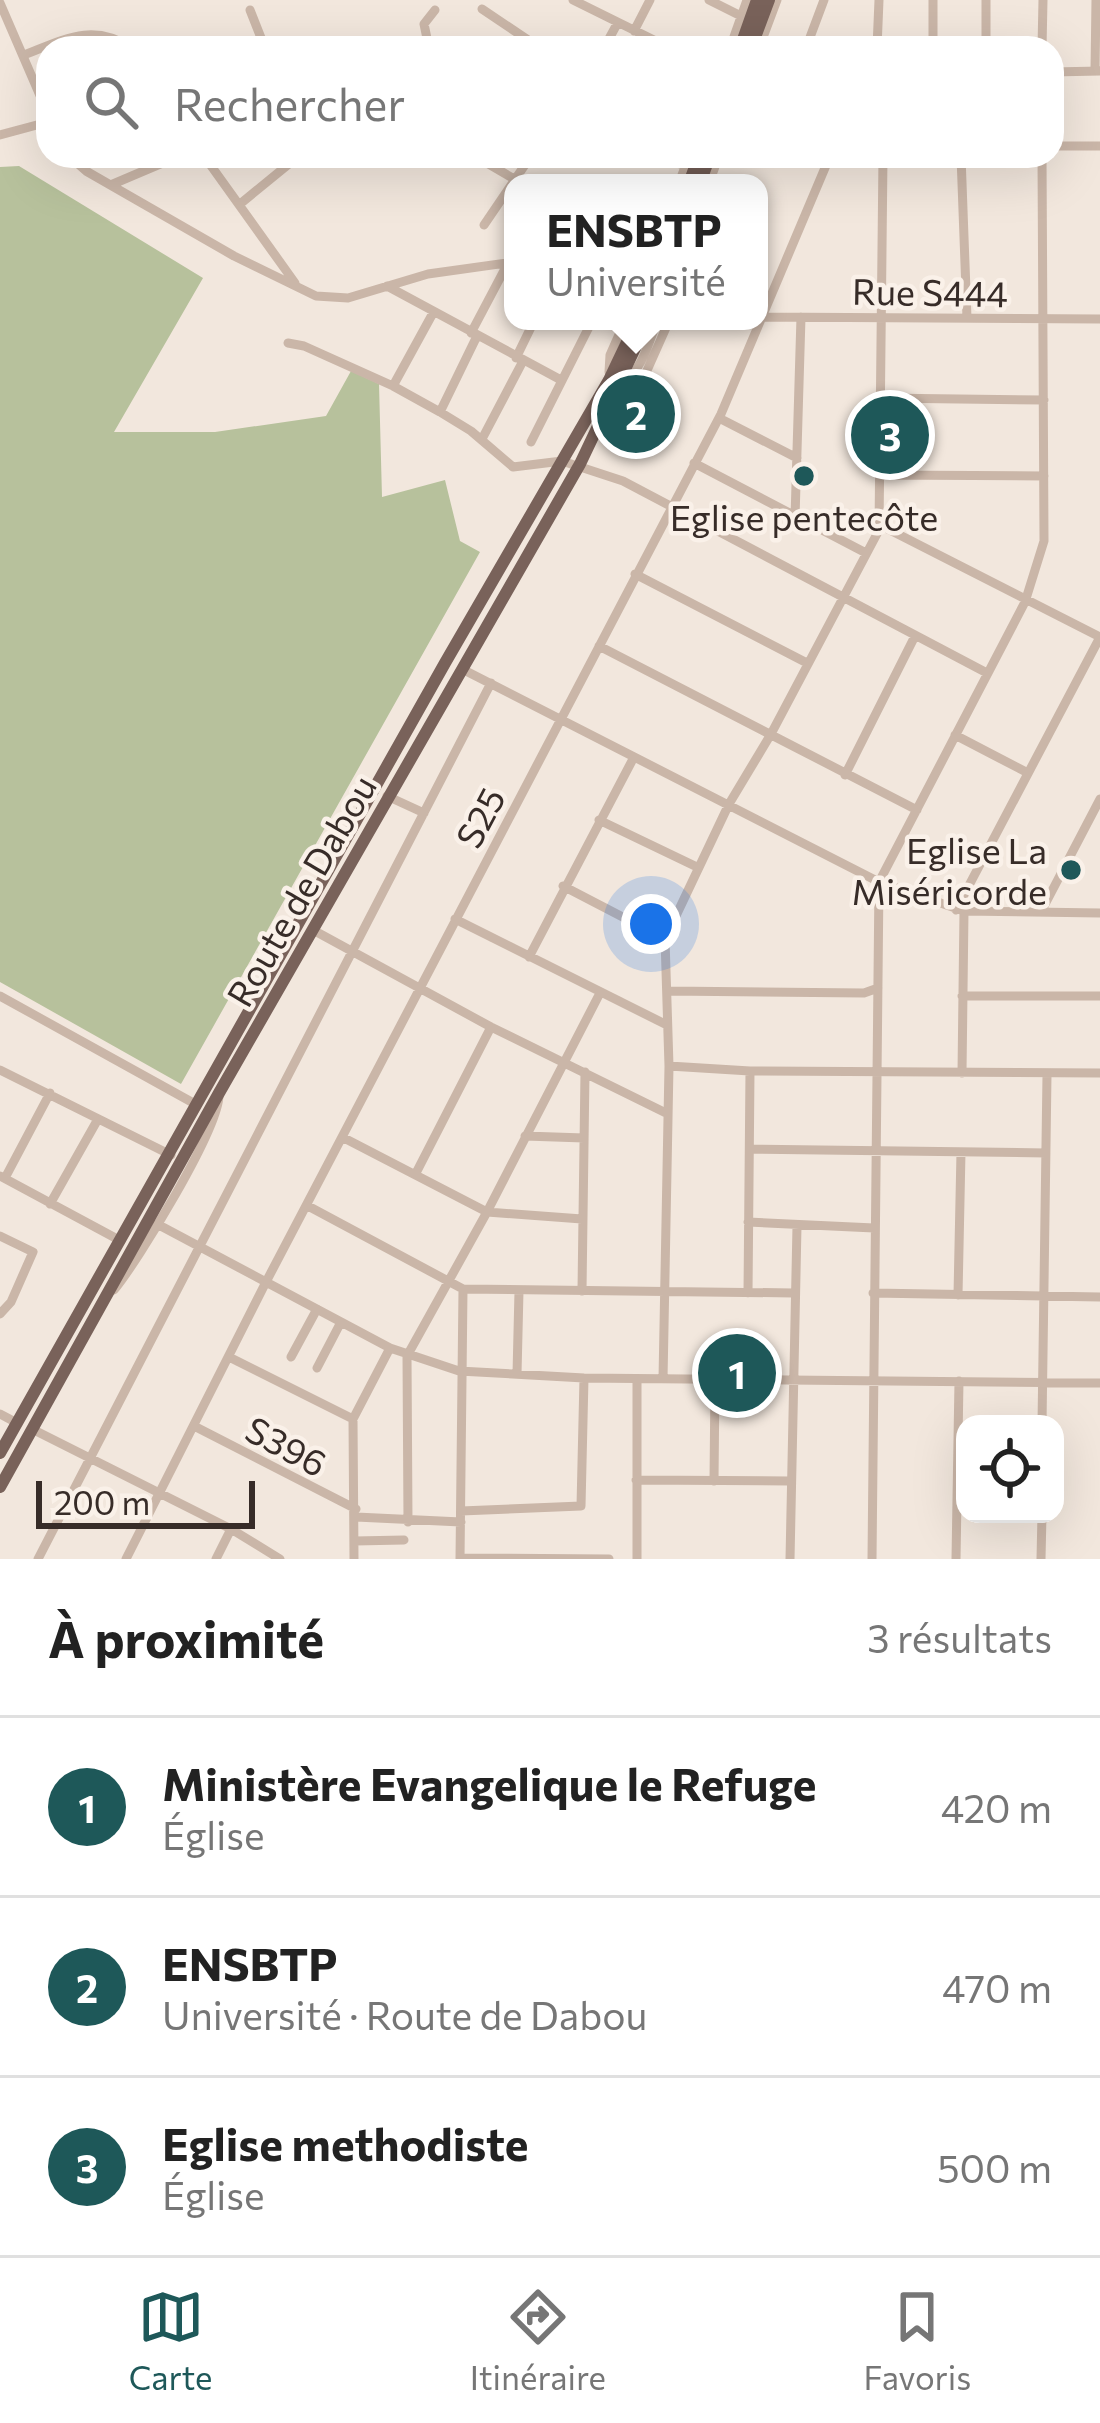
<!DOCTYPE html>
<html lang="fr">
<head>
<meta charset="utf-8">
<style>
  :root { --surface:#fff; --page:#f2f2f2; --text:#222; --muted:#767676; --line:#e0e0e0; --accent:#1e5859 }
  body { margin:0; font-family:Commissioner,sans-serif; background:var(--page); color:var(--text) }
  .controls { position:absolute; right:36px; bottom:36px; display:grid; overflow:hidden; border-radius:24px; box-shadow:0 12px 48px #0002 }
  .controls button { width:108px; height:108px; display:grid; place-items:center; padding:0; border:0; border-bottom:3px solid var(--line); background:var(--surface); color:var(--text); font:60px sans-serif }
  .scale { position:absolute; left:36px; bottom:30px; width:219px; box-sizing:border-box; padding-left:12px; border:6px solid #372c28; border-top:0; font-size:33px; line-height:42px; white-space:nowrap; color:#372c28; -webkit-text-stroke:9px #faf1e9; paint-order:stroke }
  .you { position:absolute; left:651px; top:924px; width:42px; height:42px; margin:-30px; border:9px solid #fff; border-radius:50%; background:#1a73e8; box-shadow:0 0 0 18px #1a73e833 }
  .badge { display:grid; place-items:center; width:78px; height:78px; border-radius:50%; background:var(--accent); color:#fff; font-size:39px; font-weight:700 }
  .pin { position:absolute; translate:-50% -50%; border:6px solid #fff; box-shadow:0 3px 12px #0006 }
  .popup { position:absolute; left:504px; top:174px; width:264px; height:156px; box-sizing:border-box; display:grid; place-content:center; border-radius:24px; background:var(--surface); filter:drop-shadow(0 3px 9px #0005); font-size:39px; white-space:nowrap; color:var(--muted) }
  .popup b { font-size:45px; color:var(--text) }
  .popup::after { content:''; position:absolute; left:50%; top:100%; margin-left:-24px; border:24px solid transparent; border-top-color:var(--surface) }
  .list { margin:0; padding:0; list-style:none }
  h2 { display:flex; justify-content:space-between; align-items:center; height:156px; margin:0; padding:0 48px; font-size:51px }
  h2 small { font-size:39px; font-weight:400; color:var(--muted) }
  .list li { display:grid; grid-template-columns:78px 1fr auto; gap:36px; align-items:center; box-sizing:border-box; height:180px; padding:0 48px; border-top:3px solid var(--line) }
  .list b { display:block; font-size:45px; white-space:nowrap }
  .list p { margin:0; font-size:39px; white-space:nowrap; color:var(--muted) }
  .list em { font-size:39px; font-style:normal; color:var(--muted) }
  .icon { flex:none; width:66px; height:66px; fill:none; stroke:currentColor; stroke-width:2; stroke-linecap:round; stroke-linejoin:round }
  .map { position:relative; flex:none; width:1100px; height:1559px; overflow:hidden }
  .search { position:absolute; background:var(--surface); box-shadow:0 12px 48px #0002; left:36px; right:36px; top:36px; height:132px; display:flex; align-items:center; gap:30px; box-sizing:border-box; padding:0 42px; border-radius:36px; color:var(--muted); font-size:45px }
  .sheet { height:696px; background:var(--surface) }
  nav { display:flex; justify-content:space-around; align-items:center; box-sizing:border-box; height:168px; border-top:3px solid var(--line); background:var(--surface); font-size:33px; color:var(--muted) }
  nav a { display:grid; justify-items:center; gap:6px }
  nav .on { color:var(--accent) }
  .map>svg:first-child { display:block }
  .green { fill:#b7c19c }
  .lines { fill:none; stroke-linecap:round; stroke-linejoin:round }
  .minor { stroke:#cab6a8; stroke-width:9 }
  .major { stroke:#79625a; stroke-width:12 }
  .poi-dot { fill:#1e5859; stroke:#faf1e9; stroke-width:4.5 }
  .labels { text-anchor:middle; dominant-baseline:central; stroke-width:9; stroke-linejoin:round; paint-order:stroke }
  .street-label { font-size:36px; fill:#372c28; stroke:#faf1e9 }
  .poi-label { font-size:36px; fill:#372c28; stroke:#faf1e9 }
</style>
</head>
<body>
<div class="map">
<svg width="1100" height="1559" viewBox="0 0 1100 1559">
  <rect width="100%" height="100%" fill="#f2e7dd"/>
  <path class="green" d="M19 166 203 278 114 432H215L326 416 351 371 379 384 382 497 445 480 460 541 480 552 181 1084 0 982V167Z"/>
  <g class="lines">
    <path class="minor" d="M573 0 670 48
      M709 0 741 16
      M0 3 48 114
      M482 9 540 48
      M250 10 265 48
      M634 31 650 0
      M268 48 287 41
      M429 48 424 24 435 10
      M604 48 617 24
      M730 48 747 0
      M759 48 777 0
      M806 48 824 0
      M877 48 879 0
      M933 48V0
      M986 48V0
      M1042 48 1043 0
      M24 55C63 40 93 22 131 48
      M1095 71 1096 0
      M1052 72 1100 71
      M0 135 48 122
      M1052 146H1100
      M69 156 86 171 234 256 316 296 348 298 428 274 513 262
      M204 156 295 283
      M475 156 521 183
      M662 156 685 166
      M961 156 967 318
      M679 183 689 156
      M709 183 719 156
      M113 184 179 156
      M240 204 295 159
      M484 225 531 156
      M387 286 561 380
      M759 317 1100 319
      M471 333 509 261
      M288 343 304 346 393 386 440 412 471 431 513 467 562 461 623 481 987 673
      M516 358 534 321
      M609 372 610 355 625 321
      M393 386 433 313
      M619 387C641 372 648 346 657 321
      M880 398 1044 400
      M610 404 623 409 633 402 669 321
      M440 412 477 336
      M719 418 797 458
      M482 439 523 361
      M531 442 592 321
      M694 463 866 553
      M881 475 1044 476
      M795 518 801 317
      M880 525 1100 637
      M635 574 807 663
      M599 646 917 810
      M462 669 879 882 964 911 1100 913
      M955 735 1028 773
      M845 775 915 636
      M387 796 424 813
      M599 820 697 867
      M563 886 665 939
      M956 910 1100 637
      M1042 910 1100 799
      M455 919 667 1025
      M313 930 491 1027 666 1113
      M529 957 634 757
      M668 991 864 993 878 988
      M0 996 197 1105
      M962 996H1100
      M669 1066 750 1071 1100 1073
      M0 1070 171 1155
      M962 1073 964 911
      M525 1136 584 1138
      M344 1138 487 1212 582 1219
      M750 1149 1046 1153
      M416 1173 491 1027
      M0 1176 121 1241
      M5 1178 50 1093
      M50 1204 98 1119
      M308 1206 463 1289 793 1293
      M748 1222 874 1228
      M157 1224 390 1348 459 1371 584 1378 1100 1383
      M0 1236 33 1252 11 1302 0 1314
      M114 1290C138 1261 219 1129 219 1095
      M582 1291 585 1072
      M748 1293 750 1071
      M873 1293 1100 1297
      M958 1295 961 1152
      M229 1357 353 1419
      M291 1357 317 1309
      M317 1368 341 1322
      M517 1374 519 1291
      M663 1379 669 1066 665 939 729 804 771 734 879 530 883 156
      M0 1414 17 1423
      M1042 1424 1047 1075
      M194 1426 356 1509
      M32 1429 231 1529 280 1559
      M636 1480 789 1481
      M714 1481 715 1380
      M461 1511 581 1506 584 1378
      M356 1517 461 1522
      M408 1522 407 1356 487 1212 600 993
      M355 1541 404 1540
      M460 1558 609 1559
      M38 1559 491 683
      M126 1559 266 1282 721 414 830 156
      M216 1559 231 1529
      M354 1559 353 1419 390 1348
      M460 1559 463 1289
      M637 1559V1379
      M790 1559 797 1226
      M872 1559 879 882 1025 602 1044 541 1042 156
      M956 1559 959 1381
      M1041 1559 1042 1514"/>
    <path class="major" d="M740 48 757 0
      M751 48 769 0
      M689 183 699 156
      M700 183 710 156
      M0 1453 445 663 609 380 637 321
      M0 1487 219 1093 580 464 648 321"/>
  </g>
  <g class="poi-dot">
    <circle cx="804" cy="476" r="12"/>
    <circle cx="1071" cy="870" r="12"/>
  </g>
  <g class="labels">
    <g class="street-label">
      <text transform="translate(930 291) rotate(1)">Rue S444</text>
      <text transform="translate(479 817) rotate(-62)">S25</text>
      <text transform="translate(300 890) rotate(-60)">Route de Dabou</text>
      <text transform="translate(287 1445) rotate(28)">S396</text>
    </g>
    <g class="poi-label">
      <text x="804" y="516">Eglise pentecôte</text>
      <text x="1047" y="849" text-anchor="end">Eglise La<tspan x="1047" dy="41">Miséricorde</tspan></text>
    </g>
  </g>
</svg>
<div class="controls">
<button><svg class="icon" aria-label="locate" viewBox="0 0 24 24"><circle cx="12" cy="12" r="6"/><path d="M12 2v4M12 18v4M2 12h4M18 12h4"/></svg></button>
</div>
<div class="scale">200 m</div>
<div class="you"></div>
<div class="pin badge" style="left:737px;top:1373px">1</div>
<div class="pin badge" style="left:636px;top:414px">2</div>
<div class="popup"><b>ENSBTP</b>Université</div>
<div class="pin badge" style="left:890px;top:435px">3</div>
<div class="search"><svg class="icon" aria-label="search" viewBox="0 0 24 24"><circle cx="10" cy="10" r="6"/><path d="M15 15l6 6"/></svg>Rechercher</div>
</div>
<section class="sheet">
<h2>À proximité<small>3 résultats</small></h2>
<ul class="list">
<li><span class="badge">1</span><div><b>Ministère Evangelique le Refuge</b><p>Église</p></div><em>420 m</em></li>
<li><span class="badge">2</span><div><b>ENSBTP</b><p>Université · Route de Dabou</p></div><em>470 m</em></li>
<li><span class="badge">3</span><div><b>Eglise methodiste</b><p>Église</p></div><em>500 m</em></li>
</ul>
</section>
<nav>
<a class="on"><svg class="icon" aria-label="map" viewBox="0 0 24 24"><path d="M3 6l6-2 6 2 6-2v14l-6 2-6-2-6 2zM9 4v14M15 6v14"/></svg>Carte</a>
<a><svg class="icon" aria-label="directions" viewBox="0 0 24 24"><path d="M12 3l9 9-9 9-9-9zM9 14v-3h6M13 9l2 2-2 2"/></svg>Itinéraire</a>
<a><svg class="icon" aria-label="saved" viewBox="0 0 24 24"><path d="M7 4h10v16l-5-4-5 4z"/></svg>Favoris</a>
</nav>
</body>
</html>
